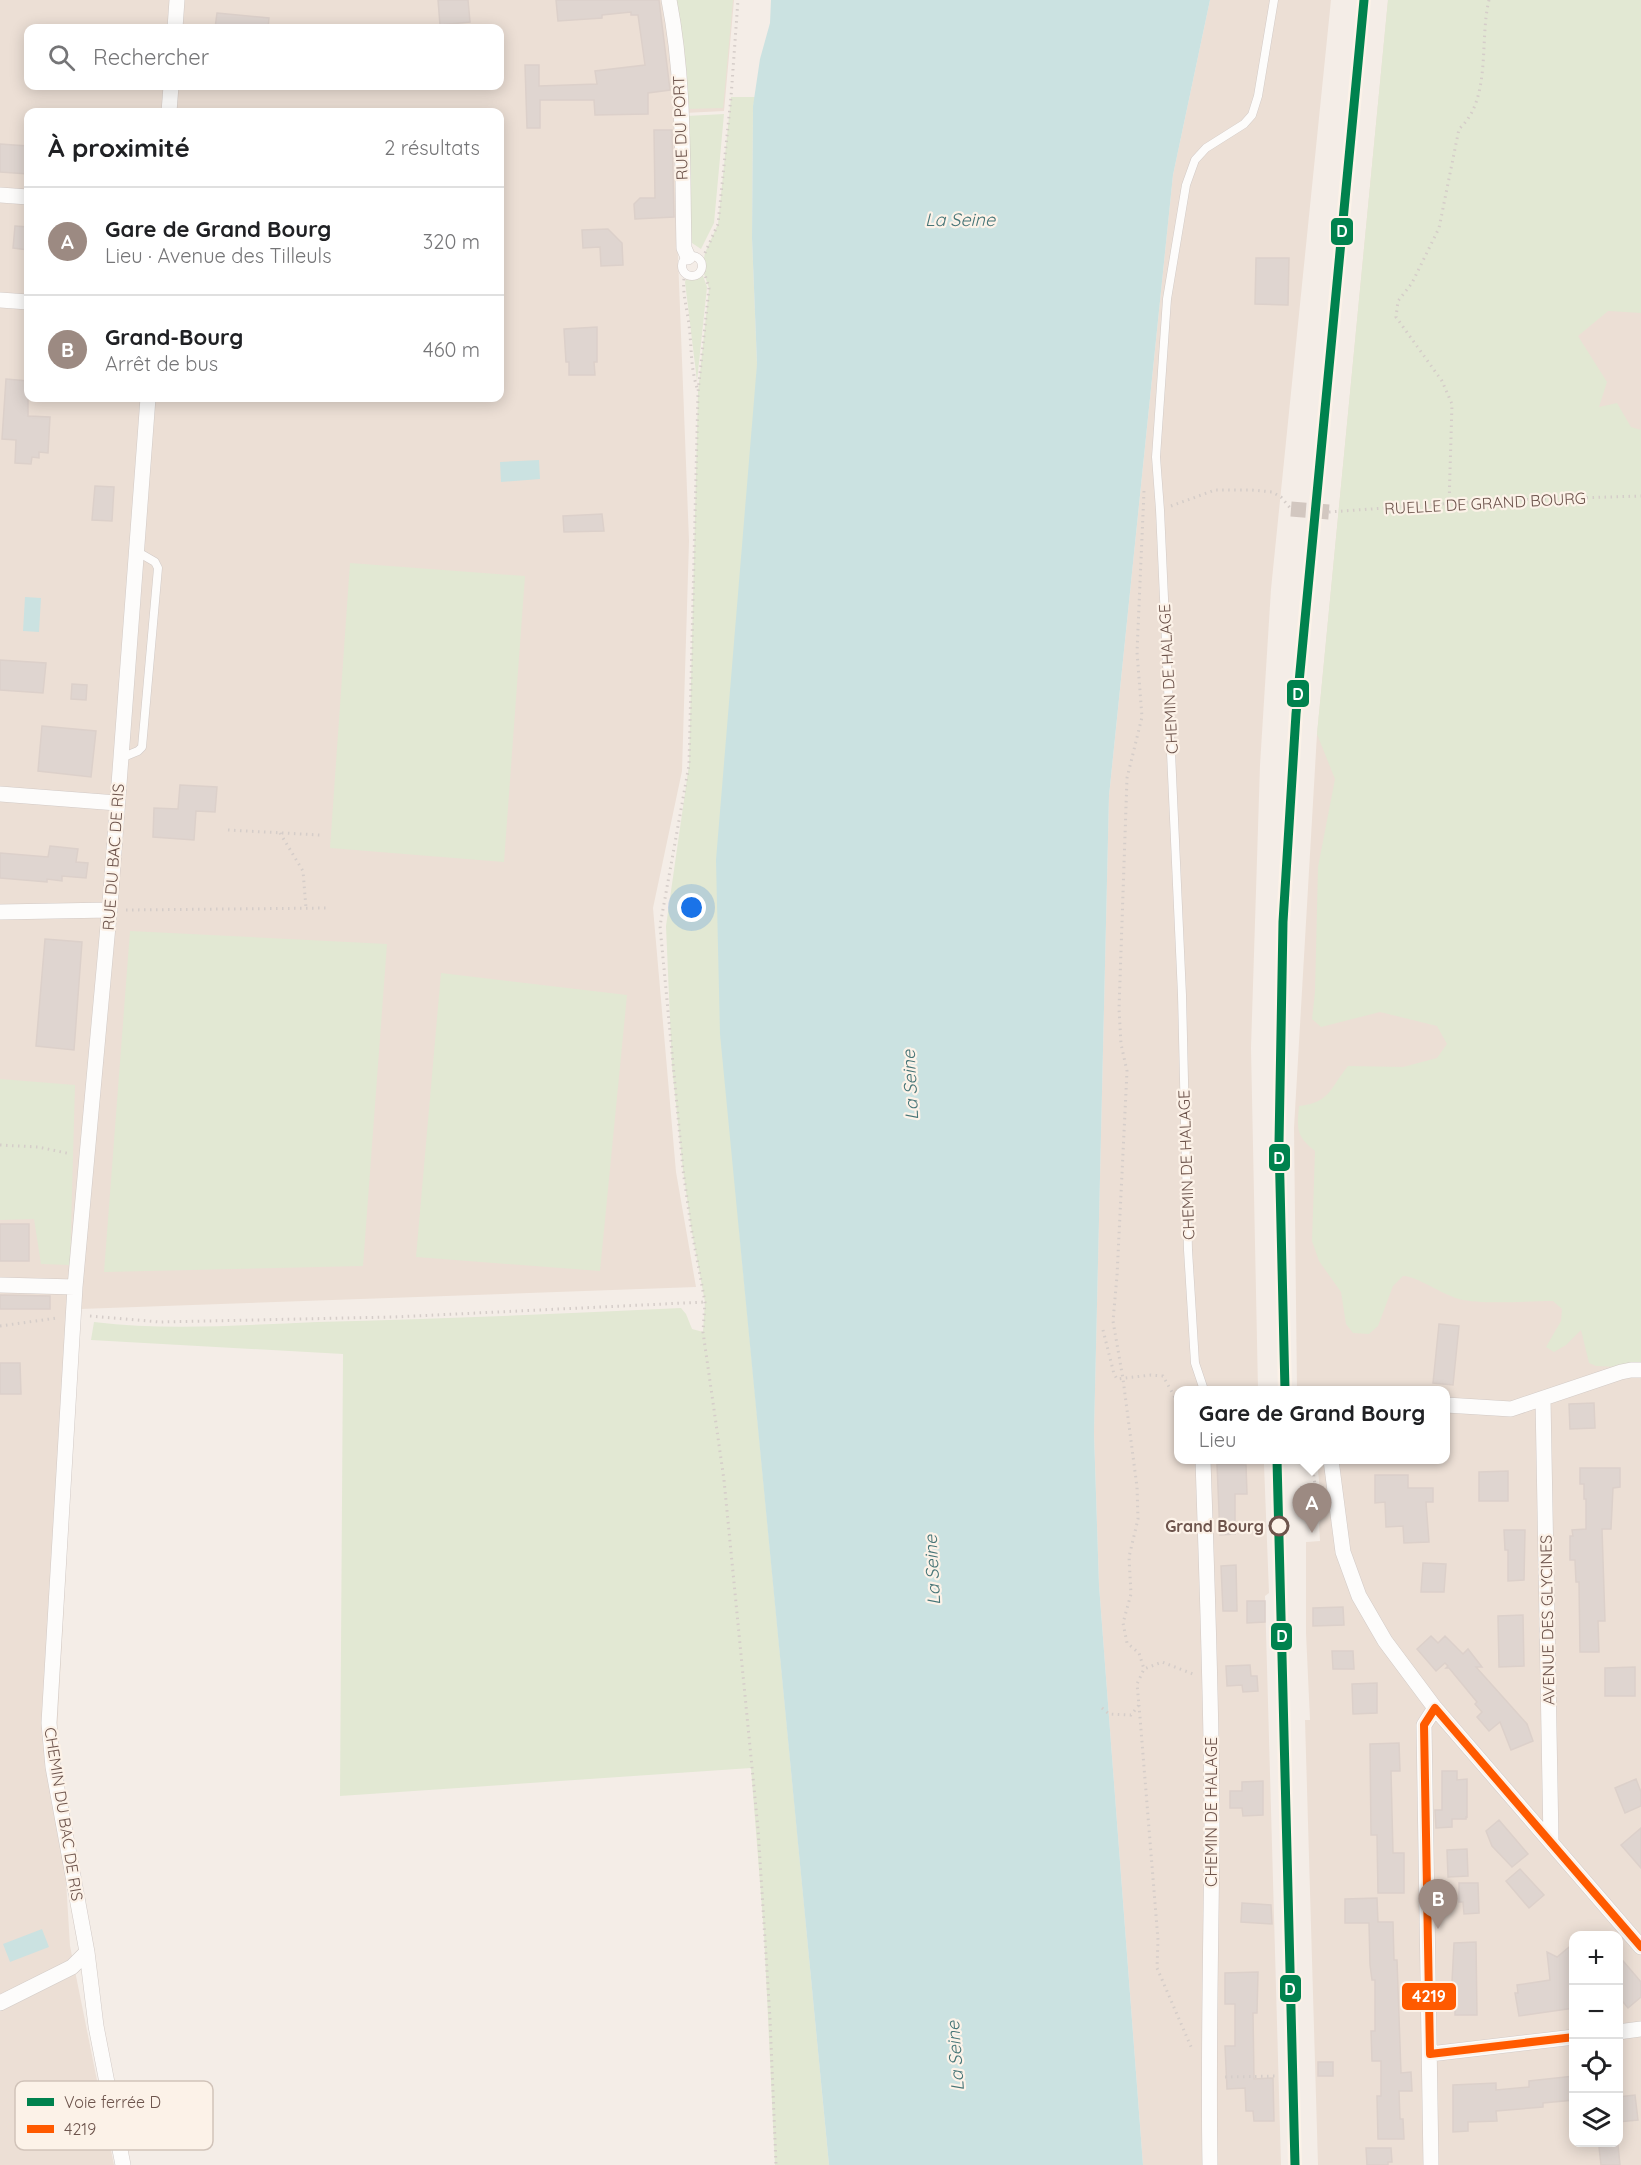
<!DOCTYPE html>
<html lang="fr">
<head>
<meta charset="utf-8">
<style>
  :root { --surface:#fff; --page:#f2f2f2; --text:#202124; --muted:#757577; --line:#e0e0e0; --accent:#9c8a82 }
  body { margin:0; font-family:Quicksand,sans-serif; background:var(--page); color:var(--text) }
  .controls { position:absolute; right:18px; bottom:18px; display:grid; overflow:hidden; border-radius:12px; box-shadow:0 3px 15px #0003 }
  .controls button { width:54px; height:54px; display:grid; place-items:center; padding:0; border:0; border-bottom:2px solid var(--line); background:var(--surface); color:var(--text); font:30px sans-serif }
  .you { position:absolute; left:692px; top:908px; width:21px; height:21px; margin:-15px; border:4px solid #fff; border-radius:50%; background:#1a73e8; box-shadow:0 0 0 9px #1a73e833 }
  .badge { display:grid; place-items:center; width:39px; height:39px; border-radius:50%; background:var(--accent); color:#fff; font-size:20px; font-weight:700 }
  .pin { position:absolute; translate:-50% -50px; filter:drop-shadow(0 2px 3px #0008) }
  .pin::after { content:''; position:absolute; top:32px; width:21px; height:18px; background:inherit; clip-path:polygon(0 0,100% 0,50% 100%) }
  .popup { position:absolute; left:1174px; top:1386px; width:276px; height:78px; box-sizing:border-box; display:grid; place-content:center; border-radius:12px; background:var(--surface); filter:drop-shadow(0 2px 4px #0005); font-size:20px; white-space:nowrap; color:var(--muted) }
  .popup b { font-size:22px; color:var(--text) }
  .popup::after { content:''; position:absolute; left:50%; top:100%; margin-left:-12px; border:12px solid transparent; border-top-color:var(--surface) }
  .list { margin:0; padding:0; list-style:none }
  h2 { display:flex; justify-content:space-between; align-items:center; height:78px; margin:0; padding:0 24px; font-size:26px }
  h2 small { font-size:20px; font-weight:400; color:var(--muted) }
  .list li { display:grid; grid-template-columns:39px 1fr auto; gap:18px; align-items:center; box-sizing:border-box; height:108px; padding:0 24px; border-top:2px solid var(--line) }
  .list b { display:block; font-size:22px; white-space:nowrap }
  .list p { margin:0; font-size:20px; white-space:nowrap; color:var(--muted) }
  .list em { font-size:20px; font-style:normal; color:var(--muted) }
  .icon { flex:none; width:33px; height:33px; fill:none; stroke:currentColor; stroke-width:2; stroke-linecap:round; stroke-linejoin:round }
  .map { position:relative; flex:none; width:1641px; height:2165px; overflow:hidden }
  .search { position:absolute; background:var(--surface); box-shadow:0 3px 15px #0003; left:24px; top:24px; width:480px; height:66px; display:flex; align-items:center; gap:15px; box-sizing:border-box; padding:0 21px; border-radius:12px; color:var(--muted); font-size:22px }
  .panel { position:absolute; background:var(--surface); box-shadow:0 3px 15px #0003; left:24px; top:108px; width:480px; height:294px; border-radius:12px }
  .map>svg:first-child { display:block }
  .residential { fill:#ecdfd5; fill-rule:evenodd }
  .green { fill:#e2e8d3 }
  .water { fill:#cbe2e1 }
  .building { fill:#dfd5d0; stroke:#dcd0ca; stroke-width:1.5 }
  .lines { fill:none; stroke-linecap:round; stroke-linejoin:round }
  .minor-tunnel { stroke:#d2c7c0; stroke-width:15; stroke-dasharray:15 8; stroke-linecap:butt }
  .service-casing { stroke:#d2cac6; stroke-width:9 }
  .minor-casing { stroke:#d2cac6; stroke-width:16 }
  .path { stroke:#d5cdc9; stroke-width:3; stroke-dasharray:1.5 4.5; stroke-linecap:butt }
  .service { stroke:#fdfcfb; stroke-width:8 }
  .minor { stroke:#fdfcfb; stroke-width:15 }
  .bus-1-casing { stroke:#fcf2e8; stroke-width:12 }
  .bus-1 { stroke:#ff5a00; stroke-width:8 }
  .rail-1-casing { stroke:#fcf2e8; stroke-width:14 }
  .rail-1 { stroke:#00824e; stroke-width:9 }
  .stop-dot { fill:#fcf2e8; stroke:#6d544c; stroke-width:3 }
  .labels { text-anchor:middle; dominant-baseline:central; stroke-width:4.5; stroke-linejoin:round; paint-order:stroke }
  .street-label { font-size:16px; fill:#6d544c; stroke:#fcf2e8 }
  .stop-label { font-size:16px; font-weight:bold; fill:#6d544c; stroke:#fcf2e8; text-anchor:end }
  .water-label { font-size:18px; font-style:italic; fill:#467577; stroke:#fcf2e8 }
  .key { fill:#fcf2e8; stroke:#d1c3b9; stroke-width:1.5 }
  .key-label { font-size:16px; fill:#6d544c }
  .line-badge { stroke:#fcf2e8; stroke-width:2 }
  .badge-label { font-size:16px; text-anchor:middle; font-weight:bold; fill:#fff }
</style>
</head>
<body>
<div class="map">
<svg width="1641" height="2165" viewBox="0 0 1641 2165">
  <rect width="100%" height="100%" fill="#f4ede7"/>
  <path class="residential" d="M0 0H734L724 111 684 113 674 154 689 541 682 771 653 908 676 1172 696 1287 80 1309 57 1733 70 1946 114 2165H0ZM28 28H500V86H28ZM28 112H500V398H28Z
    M1210 0H1331L1271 589 1260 765 1251 1048 1258 1390H1178V1460H1244V1464H1264L1269 1593 1265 1596 1281 2165H1143L1099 1585 1094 1432 1109 796 1173 175Z
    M1388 0H1641V2165H1318L1305 1720H1310L1306 1633V1542L1320 1541 1319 1524 1322 1512 1317 1460H1446V1390H1297L1294 1128 1317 734ZM1574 1936H1618V2142H1574Z"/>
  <path class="green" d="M675 0H733L723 108 686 109Z
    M1388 0H1641V313L1608 311 1578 336 1607 382 1599 407 1617 403 1631 427 1641 430V1368L1596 1366 1589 1363 1581 1330 1566 1345 1554 1352 1546 1347 1561 1321 1562 1309 1553 1301C1529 1301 1481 1305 1459 1299 1441 1294 1419 1277 1403 1276L1393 1286 1378 1326 1369 1334 1353 1333 1346 1324 1341 1292 1319 1261 1312 1241 1315 1151C1296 1136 1297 1129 1299 1106 1330 1103 1330 1088 1348 1066L1403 1067 1437 1058 1447 1044 1437 1026 1380 1012 1321 1027 1312 1019 1315 992 1318 867 1335 779 1317 734Z
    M731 97H755L753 107 752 238 757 364 739 1227 829 2165H775L764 1933 751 1768 340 1796 343 1354 91 1340 94 1322C167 1331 243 1325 317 1322 438 1319 560 1314 681 1308L686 1314 692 1329 703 1332 705 1302 691 1227 683 1170 672 1066 666 926 689 765 698 392 709 288 702 268 705 253 718 224Z
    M724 114 714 223 701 249 689 241 687 116Z
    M702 273 707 287 697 381 685 282 687 277H697Z
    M350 563 525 576 504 862 330 848Z
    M130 931 387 944 363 1266 104 1272Z
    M441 973 627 995 600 1271 416 1257Z
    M0 1079 75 1085 70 1265 41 1264 34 1219 0 1220Z"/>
  <path class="water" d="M771 0H1210L1173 175 1109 796 1094 1433 1099 1585 1143 2165H829L720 1034 716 860 757 364 752 238 753 106 760 59 770 23Z
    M539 460 540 479 501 482 500 462Z
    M25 597 41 598 39 632 23 631Z
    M42 1929 49 1947 10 1962 3 1944Z"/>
  <path class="building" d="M438 0H468L470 22 440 25Z
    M556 0H659L670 90 648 93V114L595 115 594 100H540V128H527L525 65H539V86L597 84 595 71 645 65 638 15H631V12L602 15V18L558 21Z
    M217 13 269 18 268 28H215Z
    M654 130H672L674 217 635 219 634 204 640 198H655Z
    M0 144 28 146V174L0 172Z
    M15 226 28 227V250L13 248Z
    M608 229 622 243 623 265 601 266 600 247 583 248 582 230Z
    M1256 258H1289L1288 305 1255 304Z
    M597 327V362H594L595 375H569V362H566L564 329Z
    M6 379 28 381V416L50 417 48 453 39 452V458L32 457 31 464 15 463 16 440 2 439Z
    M95 486 114 487 112 521 92 520Z
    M602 514 604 531 564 532 563 516Z
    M0 660 46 663 43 693 0 690Z
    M72 684 87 685 86 700 71 699Z
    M42 726 96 731 91 777 38 771Z
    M180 785 217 787 215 812 196 811 194 840 153 837 154 808 178 809Z
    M50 846 78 849 76 862 88 863 86 878 62 876V881L47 879V882L0 878V853L48 857Z
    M45 939 82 942 74 1050 36 1046Z
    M0 1224H29V1261H0Z
    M0 1295 50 1296V1309H0Z
    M1439 1324 1459 1326 1453 1385 1433 1383Z
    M0 1363H20L21 1394H0Z
    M1594 1403 1595 1428 1570 1429 1569 1404Z
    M1217 1464 1246 1465 1247 1494H1235V1534L1220 1535Z
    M1580 1468H1620V1487L1613 1488 1611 1529H1602L1605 1621H1598L1599 1652H1580L1579 1582H1576L1575 1560H1570V1536H1573L1572 1530 1586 1529V1499H1584V1484H1580Z
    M1508 1471V1501H1479V1472Z
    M1375 1475H1408V1488H1433V1502H1426L1429 1542 1404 1543 1403 1526 1386 1527 1385 1502 1375 1503Z
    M1504 1530H1525L1524 1580 1508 1581V1550H1505Z
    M1423 1563 1446 1564 1444 1592H1421Z
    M1236 1565 1237 1611H1223L1221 1566Z
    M1247 1601H1265V1622L1247 1623Z
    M1343 1607 1344 1625 1313 1626V1608Z
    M1523 1615 1524 1666 1499 1667 1498 1616Z
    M1431 1636 1438 1643 1445 1636 1463 1654 1468 1649 1482 1667H1476L1527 1724 1533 1741 1511 1750 1500 1722 1489 1731 1477 1717 1482 1712 1475 1704 1477 1702 1449 1668H1446L1448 1666 1445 1663 1436 1671 1417 1649Z
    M1332 1651H1353L1354 1669H1333Z
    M1250 1665 1251 1676H1257L1258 1691 1243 1692 1242 1685 1227 1686 1226 1666Z
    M1635 1667V1696H1605V1668Z
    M1377 1683V1713L1353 1714 1352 1684Z
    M1399 1743 1400 1771H1391L1393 1853H1404V1893H1378L1377 1835H1371L1370 1744Z
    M1442 1771H1457V1780L1467 1779V1818L1466 1816V1819H1452V1827L1436 1828 1435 1810H1442Z
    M1636 1779 1641 1792V1806L1625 1813 1615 1788Z
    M1263 1781V1815L1243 1816 1242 1808H1230V1791H1242V1782Z
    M1499 1820 1528 1854 1512 1867 1492 1846 1486 1831Z
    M1641 1828V1868L1621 1845Z
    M1467 1849 1468 1876 1448 1877 1447 1850Z
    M1520 1869 1544 1895 1529 1908 1506 1881Z
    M1459 1883H1478L1479 1913 1464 1914 1463 1902H1459Z
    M1377 1898 1378 1922H1393L1394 1960H1397L1401 2073 1411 2072 1412 2091H1399L1400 2119H1403L1404 2139H1378L1377 2096H1381V2061H1372L1371 2031H1375V1980H1372L1370 1965 1369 1923H1345V1899Z
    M1242 1903 1271 1905 1272 1924 1241 1922Z
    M1476 1942 1477 2015H1455V2004H1453L1452 1982 1454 1943Z
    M1574 1943V2008L1519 2016 1515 1993H1518L1517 1985 1550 1980 1547 1952 1557 1957Z
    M1618 1955 1641 1982V1997L1628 2008 1618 1996Z
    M1258 1972 1257 2013H1253L1254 2079 1273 2078 1274 2121H1254L1253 2111H1246L1245 2088 1227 2089 1225 2046H1235V2004H1225V1973Z
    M1318 2062H1333V2076H1318Z
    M1574 2076V2100L1543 2103V2107L1496 2111 1497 2121 1468 2122V2131L1453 2132V2085L1496 2083V2090L1529 2087V2081Z
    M1635 2095 1638 2120 1618 2122V2097Z
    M1618 2145 1620 2165H1601L1599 2147Z
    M1366 2148H1391L1392 2162H1388V2165H1367Z"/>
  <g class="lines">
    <path class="minor-tunnel" d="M1291 509 1329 512"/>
    <defs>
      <path id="service" d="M682 266a10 10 0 1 1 20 0a10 10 0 1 1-20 0Z
        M121 758 138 751 142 747 158 568 155 562 136 551
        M1204 1390 1195 1363 1188 1250 1182 995 1160 510 1156 457 1167 299 1186 185 1195 160 1206 148 1244 124 1252 115 1258 96 1274 0"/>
      <path id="minor" d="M669 0C685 81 682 166 684 248L688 257
        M175 28 177 0
        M169 112 171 86
        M0 195 28 197
        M0 300 28 302
        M0 794 117 803
        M0 912 110 910
        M0 1285 75 1287
        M1543 1399 1551 1841
        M1446 1405 1511 1409 1621 1372 1631 1370H1641
        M1203 1460C1207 1584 1212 1708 1212 1833 1211 1944 1208 2054 1210 2165
        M1331 1460 1343 1552 1359 1596 1385 1641 1435 1708 1641 1947
        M0 2003 72 1967 87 1952
        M1618 2032 1641 2029
        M1430 2054 1574 2037
        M123 2165 96 2026 87 1952 53 1767 49 1723 75 1287 110 904 148 398
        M1431 2165 1424 1725 1435 1708"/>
    </defs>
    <use href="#service" class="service-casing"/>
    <use href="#minor" class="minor-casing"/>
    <path class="path" d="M705 253 718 224 731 97 738 0
      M702 265 709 288 698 392 689 765 660 926 683 1170 691 1227 705 1302 703 1332 724 1480 758 1829 770 2019 776 2165
      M685 273C681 290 687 307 689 325 692 349 690 367 698 391
      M1144 491 1137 652 1142 717 1127 778 1119 1009 1121 1044 1127 1071 1117 1276 1113 1321 1123 1379 1137 1487 1138 1519 1129 1557 1131 1594 1123 1623 1127 1643 1139 1653 1144 1669
      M1449 505 1452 404 1442 381 1396 317 1398 301 1412 283 1439 228 1459 129C1492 99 1479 41 1489 0
      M1171 506 1215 490H1252L1272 492 1281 497 1291 509
      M1329 512 1483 501 1641 496
      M228 830 320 835
      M280 833 303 871 306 908
      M126 910 330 908
      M0 1145 38 1147 71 1154
      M90 1316 160 1322 394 1317 705 1302
      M0 1326 57 1318
      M1103 1330 1114 1374 1117 1379 1151 1375 1163 1376 1178 1403
      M1312 1463 1319 1513
      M1303 1464 1312 1463V1460
      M1305 1514 1318 1513
      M1139 1705 1158 1940 1157 1968 1192 2049
      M1102 1708 1109 1714 1131 1715 1139 1705 1137 1684 1144 1669 1162 1662 1193 1674
      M1225 2077 1278 2076"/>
    <use href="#service" class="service"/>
    <use href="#minor" class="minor"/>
    <defs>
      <path id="bus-1" d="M1574 2037 1430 2054 1424 1725 1435 1708 1641 1947"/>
    </defs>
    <use href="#bus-1" class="bus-1-casing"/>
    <use href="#bus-1" class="bus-1"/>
    <defs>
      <path id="rail-1" d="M1285 1390 1279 1143 1283 922 1296 714 1364 0
        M1277 1460 1295 2165"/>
    </defs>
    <use href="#rail-1" class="rail-1-casing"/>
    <use href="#rail-1" class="rail-1"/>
  </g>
  <circle class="stop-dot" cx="1279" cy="1526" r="9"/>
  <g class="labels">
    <g class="street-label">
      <text transform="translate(680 128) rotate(-92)">RUE DU PORT</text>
      <text transform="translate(1485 503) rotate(-3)">RUELLE DE GRAND BOURG</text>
      <text transform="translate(1168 679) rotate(-93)">CHEMIN DE HALAGE</text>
      <text transform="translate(113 857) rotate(-86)">RUE DU BAC DE RIS</text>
      <text transform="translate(1186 1165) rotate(-92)">CHEMIN DE HALAGE</text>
      <text transform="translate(1547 1620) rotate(-91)">AVENUE DES GLYCINES</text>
      <text transform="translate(1211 1812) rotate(-90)">CHEMIN DE HALAGE</text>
      <text transform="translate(64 1814) rotate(81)">CHEMIN DU BAC DE RIS</text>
    </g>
    <g class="stop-label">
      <text x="1264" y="1526">Grand Bourg</text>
    </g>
    <g class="water-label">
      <text x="960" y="219">La Seine</text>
      <text transform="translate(910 1085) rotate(-93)">La Seine</text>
      <text transform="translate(932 1570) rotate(-93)">La Seine</text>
      <text transform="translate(955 2056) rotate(-94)">La Seine</text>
    </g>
  </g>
  <rect x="15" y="2081" width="198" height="69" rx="9" class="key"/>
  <rect x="27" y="2098" width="27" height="8" fill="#00824e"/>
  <rect x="27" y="2125" width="27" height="8" fill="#ff5a00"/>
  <g class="key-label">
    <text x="64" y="2108">Voie ferrée D</text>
    <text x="64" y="2135">4219</text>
  </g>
  <g class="line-badge">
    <rect x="1330" y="217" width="24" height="29" rx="6" fill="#00824e"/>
    <rect x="1286" y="679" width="24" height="29" rx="6" fill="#00824e"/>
    <rect x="1268" y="1143" width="23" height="29" rx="6" fill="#00824e"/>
    <rect x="1270" y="1622" width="23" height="29" rx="6" fill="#00824e"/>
    <rect x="1279" y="1974" width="23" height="29" rx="6" fill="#00824e"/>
    <rect x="1401" y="1982" width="56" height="29" rx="6" fill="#ff5a00"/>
  </g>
  <g class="badge-label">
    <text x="1342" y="237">D</text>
    <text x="1298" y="700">D</text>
    <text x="1279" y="1164">D</text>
    <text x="1282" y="1642">D</text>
    <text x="1290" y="1995">D</text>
    <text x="1429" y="2002">4219</text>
  </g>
</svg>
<div class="controls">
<button>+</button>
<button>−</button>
<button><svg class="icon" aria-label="locate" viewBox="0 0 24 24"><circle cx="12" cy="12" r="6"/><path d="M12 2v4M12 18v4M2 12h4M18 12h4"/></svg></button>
<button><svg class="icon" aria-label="layers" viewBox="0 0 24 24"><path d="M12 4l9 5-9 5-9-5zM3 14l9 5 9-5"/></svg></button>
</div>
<div class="you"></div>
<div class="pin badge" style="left:1312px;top:1533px">A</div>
<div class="popup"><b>Gare de Grand Bourg</b>Lieu</div>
<div class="pin badge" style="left:1438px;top:1929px">B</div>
<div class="search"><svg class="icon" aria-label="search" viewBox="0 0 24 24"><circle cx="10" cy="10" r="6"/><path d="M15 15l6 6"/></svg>Rechercher</div>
<section class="panel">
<h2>À proximité<small>2 résultats</small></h2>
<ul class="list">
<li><span class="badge">A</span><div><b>Gare de Grand Bourg</b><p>Lieu · Avenue des Tilleuls</p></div><em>320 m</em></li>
<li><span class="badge">B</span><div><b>Grand-Bourg</b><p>Arrêt de bus</p></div><em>460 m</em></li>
</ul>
</section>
</div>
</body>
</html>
